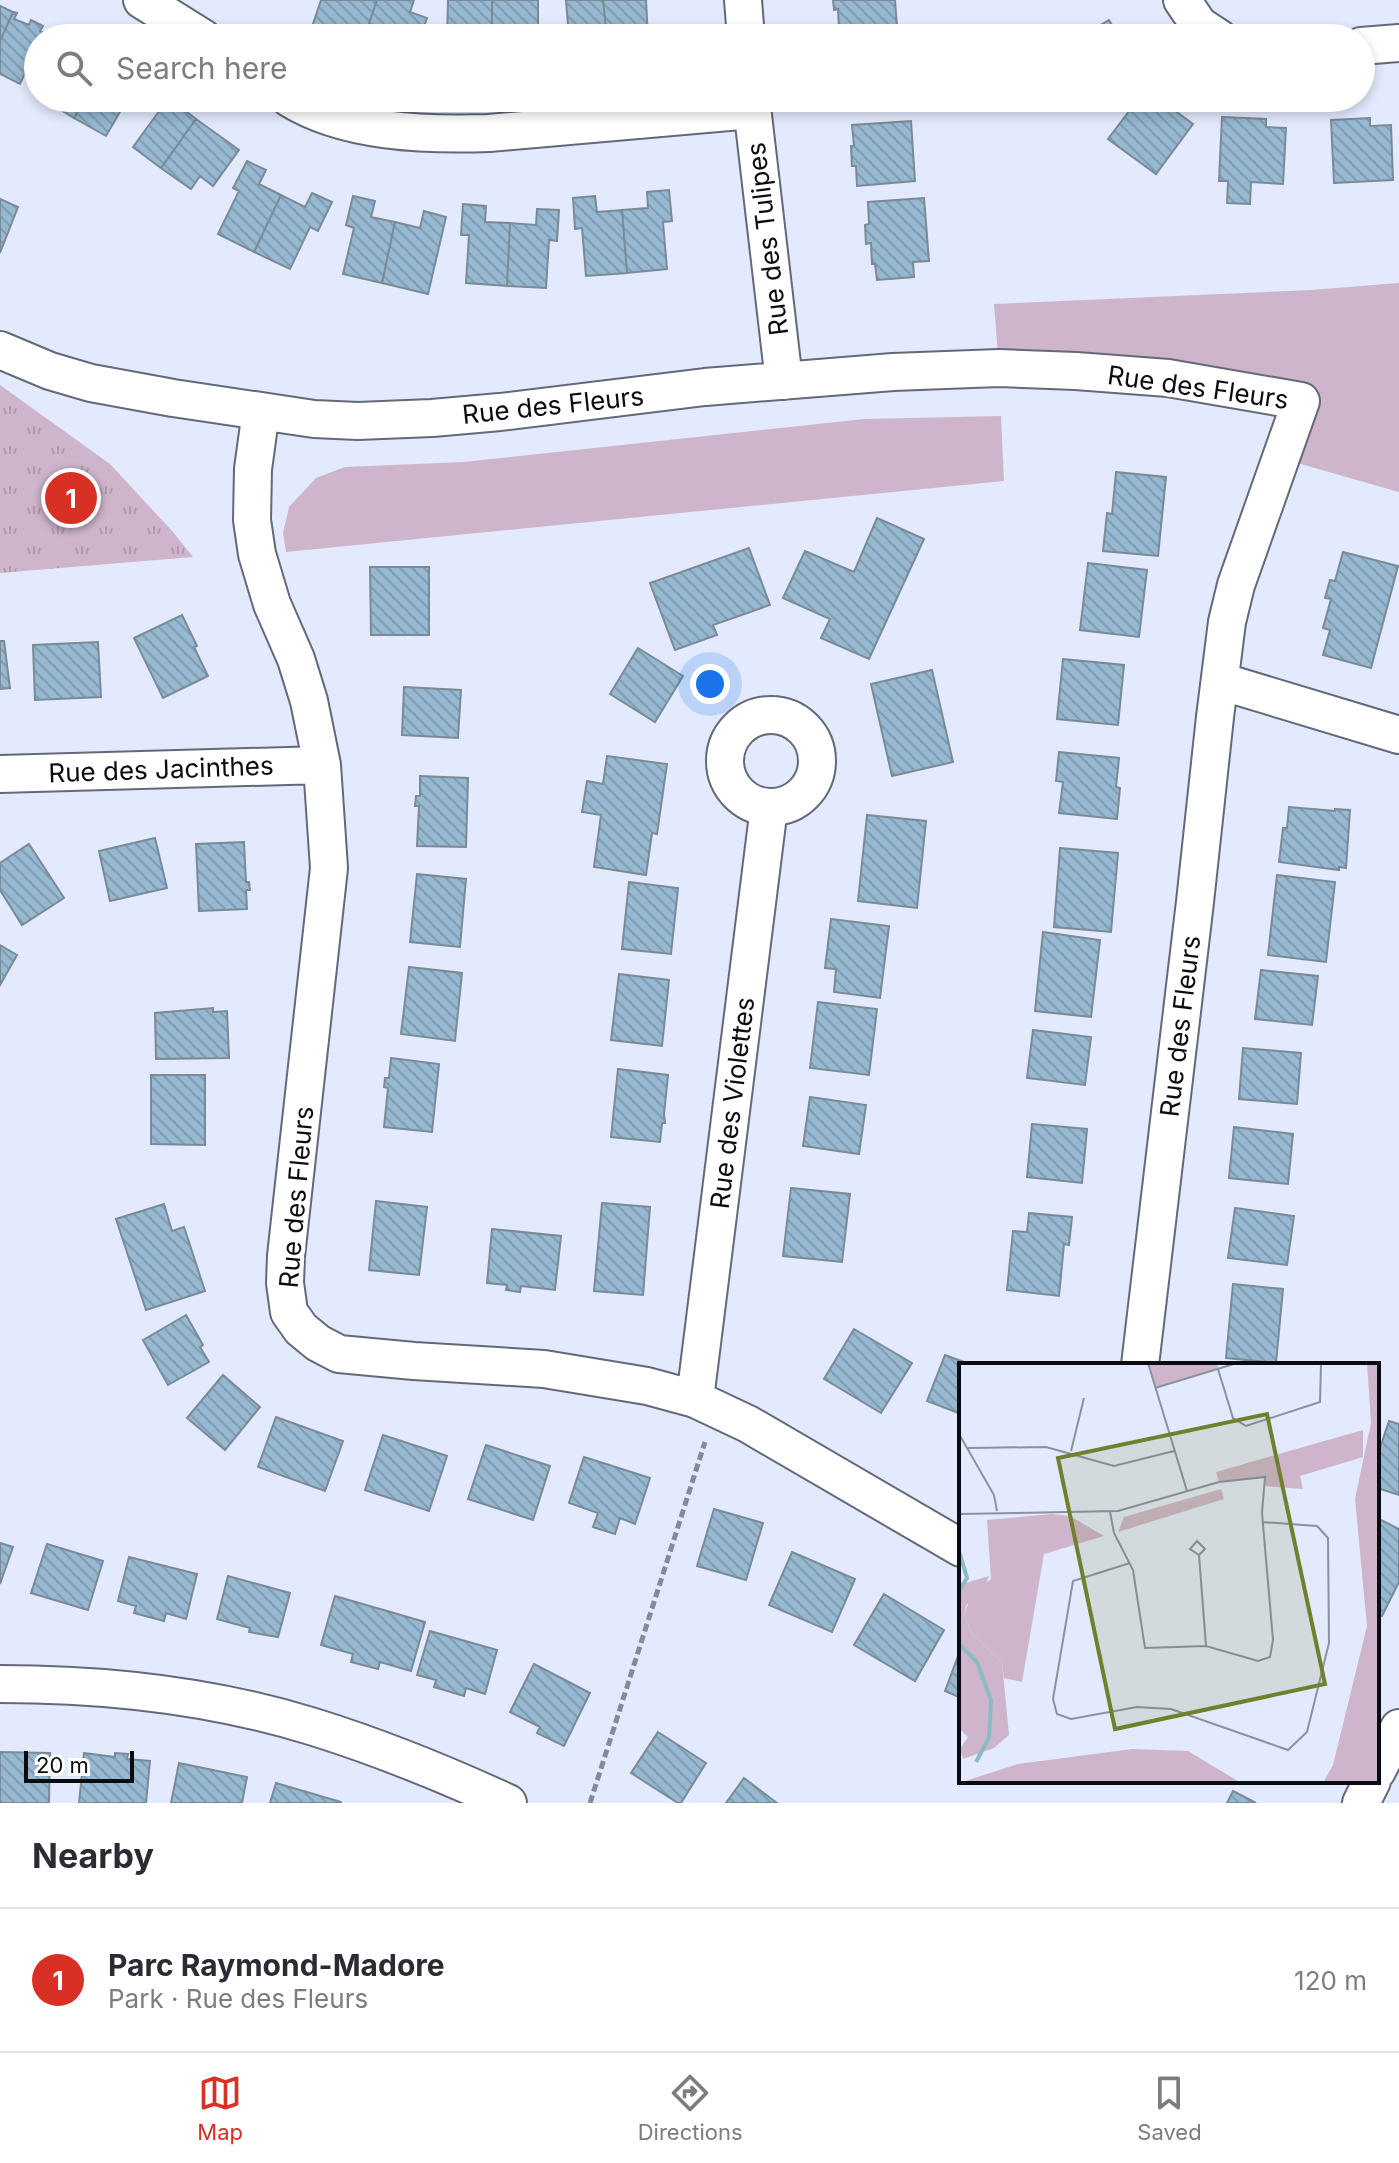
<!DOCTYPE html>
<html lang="en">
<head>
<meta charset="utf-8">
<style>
  :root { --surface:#fff; --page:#f7f7f7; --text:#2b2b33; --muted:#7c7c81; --line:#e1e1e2; --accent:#d93025 }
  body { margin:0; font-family:Inter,sans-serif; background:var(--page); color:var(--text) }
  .scale { position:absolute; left:24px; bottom:20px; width:110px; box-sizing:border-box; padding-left:8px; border:4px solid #0a0c12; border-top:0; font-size:22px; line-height:28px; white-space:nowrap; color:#0a0c12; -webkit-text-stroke:6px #fff; paint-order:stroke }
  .you { position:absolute; left:710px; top:684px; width:28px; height:28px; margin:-20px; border:6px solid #fff; border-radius:50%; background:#1a73e8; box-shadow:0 0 0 12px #1a73e833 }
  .badge { display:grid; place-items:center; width:52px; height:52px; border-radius:50%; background:var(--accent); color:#fff; font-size:26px; font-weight:700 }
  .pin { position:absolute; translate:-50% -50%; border:4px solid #fff; box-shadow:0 2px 8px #0006 }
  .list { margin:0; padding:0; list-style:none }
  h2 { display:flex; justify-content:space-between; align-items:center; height:104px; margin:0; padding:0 32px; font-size:34px }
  h2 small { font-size:26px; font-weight:400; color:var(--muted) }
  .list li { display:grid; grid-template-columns:52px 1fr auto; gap:24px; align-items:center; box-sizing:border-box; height:144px; padding:0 32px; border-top:2px solid var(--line) }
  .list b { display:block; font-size:30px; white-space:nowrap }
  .list p { margin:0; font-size:26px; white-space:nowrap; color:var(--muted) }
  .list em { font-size:26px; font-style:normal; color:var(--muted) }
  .icon { flex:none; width:44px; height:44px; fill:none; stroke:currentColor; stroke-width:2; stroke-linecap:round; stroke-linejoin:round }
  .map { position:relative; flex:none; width:1399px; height:1803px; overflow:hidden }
  .search { position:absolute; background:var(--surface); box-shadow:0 4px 12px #0003; left:24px; right:24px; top:24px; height:88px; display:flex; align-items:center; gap:20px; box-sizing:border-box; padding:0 28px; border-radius:44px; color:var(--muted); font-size:30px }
  .sheet { height:248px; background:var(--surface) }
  nav { display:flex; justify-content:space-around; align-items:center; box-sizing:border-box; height:112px; border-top:2px solid var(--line); background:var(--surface); font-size:22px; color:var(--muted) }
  nav a { display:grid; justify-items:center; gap:4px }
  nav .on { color:var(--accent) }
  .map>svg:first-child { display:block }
  .grass { fill:#ceb5cb }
  .park { fill:url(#park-tufts) }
  .building { fill:url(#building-back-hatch); stroke:#7a8a96; stroke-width:2 }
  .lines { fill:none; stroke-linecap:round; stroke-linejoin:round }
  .minor-casing { stroke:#636979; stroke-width:40 }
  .path { stroke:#858a97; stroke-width:5; stroke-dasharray:8 4; stroke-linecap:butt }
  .minor { stroke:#fff; stroke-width:36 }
  .labels { text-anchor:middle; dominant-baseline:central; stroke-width:8; stroke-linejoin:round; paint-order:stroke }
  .street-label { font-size:26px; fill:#0a0c12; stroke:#fff }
  .inset-river { fill:none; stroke:#8cbbc3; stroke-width:4 }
  .inset-road { fill:none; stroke:#8c919f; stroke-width:2 }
  .view { fill:#71802e; fill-opacity:0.15; stroke:#71802e; stroke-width:4 }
  .inset-edge { fill:none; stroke:#0a0c12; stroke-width:4 }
</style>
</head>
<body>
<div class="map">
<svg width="1399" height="1803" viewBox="0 0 1399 1803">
  <defs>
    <pattern id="park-tufts" width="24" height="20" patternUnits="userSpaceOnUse" patternTransform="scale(2)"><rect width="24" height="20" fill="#ceb5cb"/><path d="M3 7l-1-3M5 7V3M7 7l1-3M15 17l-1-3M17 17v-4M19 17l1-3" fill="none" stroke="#b09aad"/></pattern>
    <pattern id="building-back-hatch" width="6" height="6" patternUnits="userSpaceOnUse" patternTransform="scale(2)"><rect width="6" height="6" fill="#96b8d1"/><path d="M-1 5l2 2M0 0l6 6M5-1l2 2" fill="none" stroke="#809db2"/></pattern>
  </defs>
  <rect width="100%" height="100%" fill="#e3eafd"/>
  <path class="grass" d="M1399 283V492L1280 458 1300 401 999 368 994 304 1311 290Z
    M1001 416 1004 481 286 552 283 533 289 507 316 478 345 467 463 462 864 419Z"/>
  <path class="park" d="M0 385 110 464 173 532 193 557 0 573Z"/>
  <path class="building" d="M321 0H377L364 38H336L311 30Z
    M377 0H414L410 12 427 18 420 38H364Z
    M448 0H492V38H447Z
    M492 0H538V38H492Z
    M566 0H603L607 38H569Z
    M603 0H646L648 38H607Z
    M833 0H895L897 26 839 30 838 9 834 10Z
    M0 6 13 12 0 41Z
    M13 12 17 13 14 19 29 25 31 20 43 26 40 31 44 33 42 38H38V45L20 84 0 74V41Z
    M1109 20 1120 38H1078Z
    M46 98H86L74 118 45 100Z
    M86 98H128L106 136 74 118Z
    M845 98H906L907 103 846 109Z
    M1139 98H1145L1157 107 1162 101 1193 124 1156 174 1108 139Z
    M170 99 196 119 161 168 133 147 165 103 167 104Z
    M1222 117 1266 119V127L1286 128 1283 184 1251 182 1250 204 1227 203 1228 181H1219Z
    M1370 118V126L1391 125 1393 180 1334 183 1331 120Z
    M196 119 239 150 213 186 200 176 191 189 161 168Z
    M911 121 915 181 857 186 856 166H852L851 146H854L852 125Z
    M247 161 266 170 259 184 281 195 254 252 218 234 239 191 233 188Z
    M669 190 672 221 663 222 667 269 627 273 622 210 648 208 647 192Z
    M312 193 332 202 318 231 310 227 290 269 254 252 281 195 305 207Z
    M353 196 375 201 371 217 395 222 382 283 343 274 354 228 346 225Z
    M595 196 597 212 622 210 627 273 586 276 582 228 575 229 573 198Z
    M924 198 929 261 913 262 914 277 877 280 875 264H872L871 243 866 244 865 225 869 224 868 202Z
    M0 199 18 207 0 253Z
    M463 204 486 206 485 222 510 223 507 286 466 283 469 235H461Z
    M537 209 559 210 557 241 549 240 546 288 507 286 510 223 536 225Z
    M424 211 446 217 428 294 382 283 395 222 420 228Z
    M1116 472 1166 477 1158 556 1103 551 1107 513 1112 514Z
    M877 518 924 539 869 659 821 638 830 619 783 598 805 551 854 572Z
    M749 548 770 605 713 625 717 635 675 650 650 583Z
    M1343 552 1398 566 1371 668 1323 655 1330 630 1323 628 1331 599 1325 598 1330 580 1335 581Z
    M1088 563 1147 570 1139 637 1080 630Z
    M370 567H429V635H371Z
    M182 615 197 646 194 647 208 676 163 698 134 638Z
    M0 641H4L10 688 0 689Z
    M98 642 101 697 35 700 33 645Z
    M638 648 683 676 655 722 610 694Z
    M1063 659 1124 665 1118 725 1057 719Z
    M932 670 953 762 892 776 871 684Z
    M404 687 461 690 458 738 402 735Z
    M1059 752 1119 758 1116 787 1120 788 1117 819 1059 813 1063 782 1056 781Z
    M607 756 667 764 657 834 652 833 646 875 594 867 601 815 582 812 587 781 603 784Z
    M420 776 468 778 466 847 417 846 419 806H415L416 796H420Z
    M1289 807 1335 811V809L1350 810 1346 868 1339 867V870L1279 862 1283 828H1287Z
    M867 815 926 821 917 908 858 901Z
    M155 838 167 888 110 901 99 851Z
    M244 842 246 882H249L250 890H246L247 909 199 911 196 844Z
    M29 844 64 898 22 925 0 890V863Z
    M1060 848 1118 853 1111 932 1054 927Z
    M417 874 466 879 460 947 410 942Z
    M1277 875 1335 882 1326 962 1268 955Z
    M629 882 678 888 671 954 622 949Z
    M831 919 889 926 880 998 834 992 836 969 825 968Z
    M1043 932 1100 940 1091 1017 1035 1011Z
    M0 945 17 955 0 985Z
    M409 967 462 973 455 1041 401 1034Z
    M1261 970 1318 976 1312 1025 1255 1019Z
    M619 974 669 980 662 1046 611 1040Z
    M818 1002 877 1009 869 1075 810 1068Z
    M213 1008V1012L227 1011 229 1058 156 1059 155 1013Z
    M1033 1030 1091 1037 1085 1085 1027 1078Z
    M1243 1048 1301 1053 1297 1104 1239 1099Z
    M391 1058 439 1064 432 1132 384 1127 388 1088 384 1087 385 1078H389Z
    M618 1069 668 1075 664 1114 665 1123H662L660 1142 611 1137Z
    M151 1075H205V1145L151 1144Z
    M810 1097 866 1105 859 1154 803 1146Z
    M1032 1124 1087 1129 1082 1183 1027 1177Z
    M1234 1127 1293 1134 1288 1184 1229 1178Z
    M791 1188 850 1194 842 1262 783 1256Z
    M376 1201 427 1207 419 1275 369 1270Z
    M602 1203 650 1207 643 1295 594 1291Z
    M164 1204 172 1231 184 1227 205 1291 146 1310 116 1219Z
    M1235 1208 1294 1216 1287 1265 1228 1258Z
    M1029 1213 1072 1217 1069 1245 1064 1244 1059 1296 1007 1290 1013 1231 1027 1232Z
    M492 1229 561 1236 555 1290 521 1286 520 1292 506 1290 507 1285 487 1283Z
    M1233 1284 1283 1289 1276 1363 1226 1358Z
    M186 1315 203 1345 200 1347 209 1362 168 1385 143 1340Z
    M854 1329 912 1363 881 1413 824 1379Z
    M945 1355 972 1365H961V1414L927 1401Z
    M223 1375 260 1407 225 1450 187 1418Z
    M276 1417 343 1441 325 1491 258 1467Z
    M1389 1421 1399 1424V1495L1377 1488V1457Z
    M383 1435 447 1456 429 1511 365 1490Z
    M486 1445 550 1466 533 1520 468 1499Z
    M584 1457 650 1478 635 1524 620 1518 615 1534 593 1527 598 1513 569 1503Z
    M714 1509 763 1523 746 1580 697 1566Z
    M1377 1518 1399 1529V1582L1382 1616 1377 1614Z
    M0 1543 13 1547 0 1584Z
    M47 1544 103 1561 88 1610 31 1593Z
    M792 1552 855 1579 832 1632 769 1605Z
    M129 1557 197 1574 186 1619 166 1613 164 1621 134 1613 136 1606 118 1601Z
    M228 1576 290 1593 278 1637 249 1632 250 1628 217 1619Z
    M884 1594 944 1630 915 1681 854 1645Z
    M335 1596 425 1622 411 1671 380 1662 378 1669 351 1662 353 1654 321 1645Z
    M430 1631 497 1650 485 1694 466 1688 464 1696 434 1687 436 1680 417 1675Z
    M961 1648V1698L945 1691Z
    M534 1664 590 1693 564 1746 537 1733 540 1727 510 1712Z
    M658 1732 706 1763 681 1803H678L631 1773Z
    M0 1752 50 1753 49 1803H0Z
    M84 1753 115 1757V1753L128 1754 127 1759 150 1761 146 1803H79Z
    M179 1763 247 1777 242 1803H171Z
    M744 1778 777 1803H726Z
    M276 1783 341 1802V1803H270Z
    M1233 1791 1256 1803H1227Z"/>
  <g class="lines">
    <defs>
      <path id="minor" d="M142 0 203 38
        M743 0 746 38
        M1182 0 1199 25 1219 38
        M1361 46 1399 43
        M289 98C345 133 425 135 489 133L752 110
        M751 98 784 381
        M0 350 50 371 91 383 173 398 314 419 358 421 432 418 500 412 705 387 893 372 999 368 1076 371 1168 378 1301 401 1236 585 1227 622 1215 717 1195 902 1140 1365
        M261 411 253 469 252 520 257 554 272 604 296 659 309 701 322 765 329 868 286 1256 285 1283 289 1312 301 1329 318 1343 339 1354 414 1361 544 1369 647 1386 695 1399 748 1424 961 1548
        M1220 681 1399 735
        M725 761a46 46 0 1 1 92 0a46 46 0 1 1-92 0Z
        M0 774 322 765
        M695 1399 769 807
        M0 1684C105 1684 214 1696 314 1727 381 1748 445 1774 508 1803
        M1377 1771 1399 1728
        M1361 1803 1372 1781"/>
    </defs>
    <use href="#minor" class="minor-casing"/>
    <path class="path" d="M590 1803 705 1442"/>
    <use href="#minor" class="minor"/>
  </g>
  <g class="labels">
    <g class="street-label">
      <text transform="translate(767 239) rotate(-97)">Rue des Tulipes</text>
      <text transform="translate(1198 387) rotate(8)">Rue des Fleurs</text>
      <text transform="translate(553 405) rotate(-6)">Rue des Fleurs</text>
      <text transform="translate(161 769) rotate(-2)">Rue des Jacinthes</text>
      <text transform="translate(1180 1026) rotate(-83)">Rue des Fleurs</text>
      <text transform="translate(732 1103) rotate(-83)">Rue des Violettes</text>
      <text transform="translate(296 1197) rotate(-85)">Rue des Fleurs</text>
    </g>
  </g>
  <g transform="translate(959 1363)">
    <rect width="420" height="420" fill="#e3eafd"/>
    <path d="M404 67V94L341 113 344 126 305 123 306 115 260 119 257 109ZM262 126 265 136 159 169 165 154Z" fill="#ceb5cb"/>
    <path d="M408 0H420V420H354L365 418 374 402 408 263 396 136 412 60ZM30 213 25 226 8 241 5 253 13 271 43 299 50 372 35 385 4 396 1 386 9 374 0 365V222ZM173 386 229 388 282 420H0L59 401Z" fill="#ceb5cb"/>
    <path d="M189 0H259V6L196 25ZM93 151 111 153 145 173 85 191 63 319 45 315 43 299 13 271 5 253 12 232 32 216 28 157Z" fill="#ceb5cb"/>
    <path class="inset-river" d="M0 188 8 215 0 228M0 281 18 299 32 337 30 375 17 399"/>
    <path class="inset-road" d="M189 0 228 128M259 6 274 55 287 63 361 39 362 0M196 25 278 0M0 71 35 132 38 148M9 85 87 84 155 103 215 88M112 88 125 35M0 151 159 148 260 119 306 114 303 150 314 277 311 294 299 298 247 283 186 285 174 207 155 170 151 149M240 192 231 186 238 178 246 186 240 192 247 283M171 200 114 218 94 336 98 351 112 356 178 344 212 346 329 387 348 369 370 280 369 175 358 163 303 159"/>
    <path class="view" d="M308 51 366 321 156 366 99 95Z"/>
    <rect width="420" height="420" class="inset-edge"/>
  </g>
</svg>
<div class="scale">20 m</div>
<div class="you"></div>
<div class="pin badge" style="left:71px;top:498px">1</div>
<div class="search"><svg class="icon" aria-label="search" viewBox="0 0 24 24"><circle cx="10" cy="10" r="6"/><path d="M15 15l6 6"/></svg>Search here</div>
</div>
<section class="sheet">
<h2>Nearby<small></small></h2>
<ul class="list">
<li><span class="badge">1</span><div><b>Parc Raymond-Madore</b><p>Park · Rue des Fleurs</p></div><em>120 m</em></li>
</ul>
</section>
<nav>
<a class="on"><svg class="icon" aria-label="map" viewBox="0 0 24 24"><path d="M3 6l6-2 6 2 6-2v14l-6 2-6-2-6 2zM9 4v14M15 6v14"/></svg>Map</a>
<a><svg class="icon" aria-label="directions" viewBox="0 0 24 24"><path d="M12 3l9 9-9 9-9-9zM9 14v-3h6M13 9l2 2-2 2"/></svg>Directions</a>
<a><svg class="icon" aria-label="saved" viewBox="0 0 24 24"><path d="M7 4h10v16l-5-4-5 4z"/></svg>Saved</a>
</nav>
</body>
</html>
